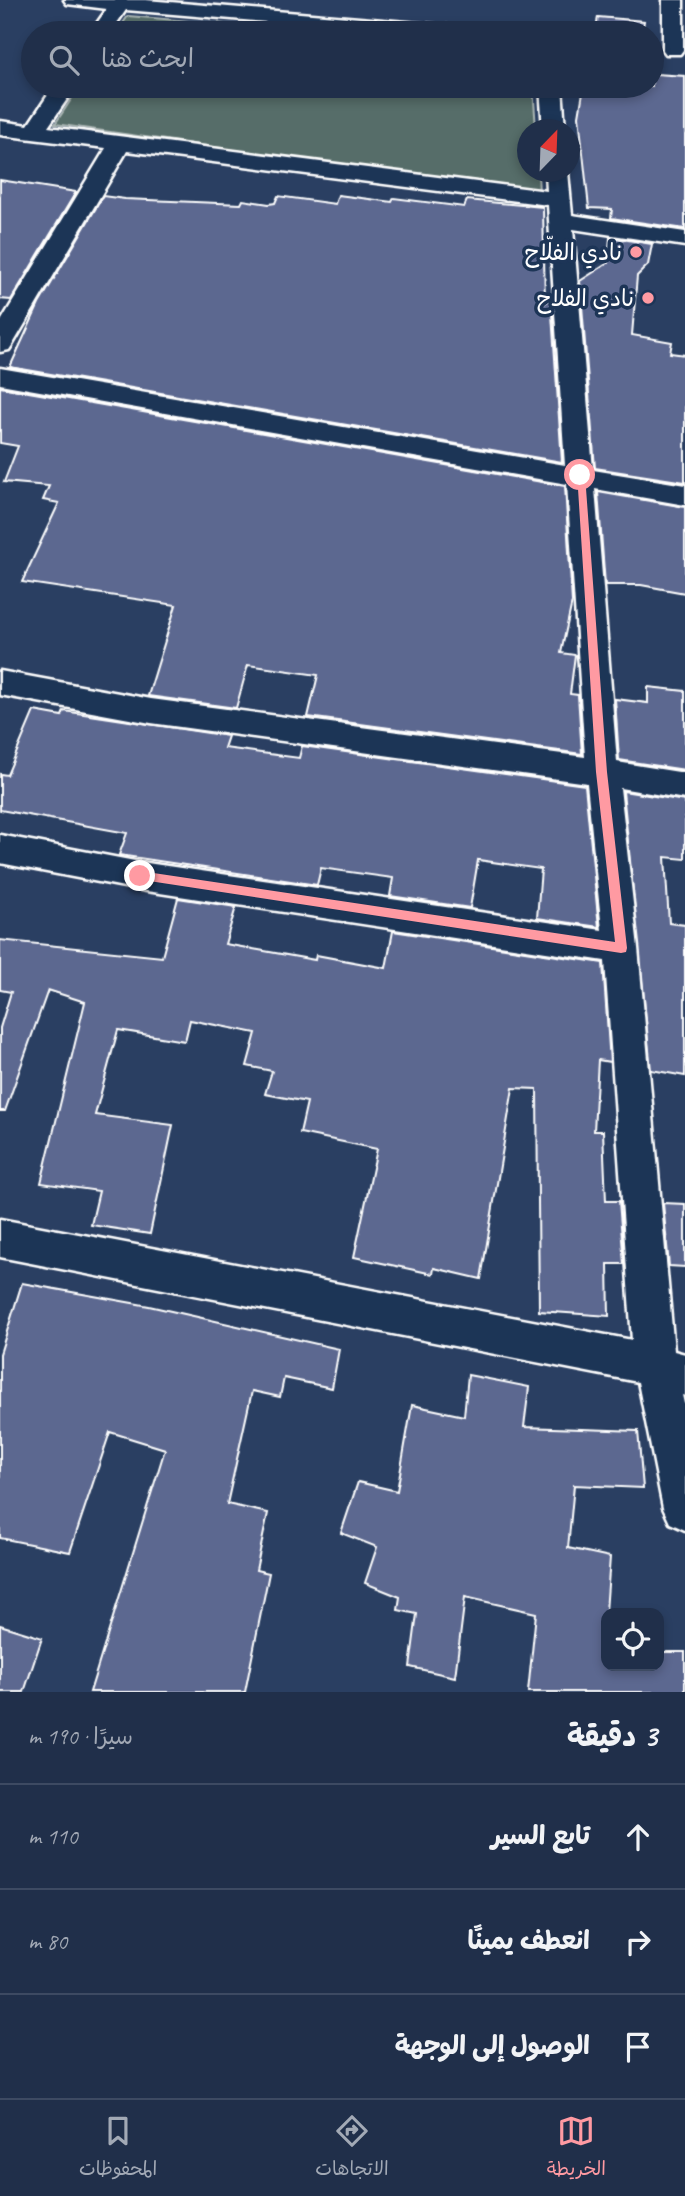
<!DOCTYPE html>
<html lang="ar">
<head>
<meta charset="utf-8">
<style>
  :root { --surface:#202f4a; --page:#2d3b54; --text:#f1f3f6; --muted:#a2a9b5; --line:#3d4a62; --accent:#ff9aa2 }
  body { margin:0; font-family:Caveat,"Playpen Sans Arabic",sans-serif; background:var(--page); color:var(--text); direction:rtl }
  .controls { position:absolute; right:21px; bottom:21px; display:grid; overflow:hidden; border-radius:14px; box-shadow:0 4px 10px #0003 }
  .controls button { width:63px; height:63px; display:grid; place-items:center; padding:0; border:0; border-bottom:2px solid var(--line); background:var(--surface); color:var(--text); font:35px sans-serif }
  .compass { position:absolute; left:517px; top:119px; width:63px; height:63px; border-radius:50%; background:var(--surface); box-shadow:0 4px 10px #0003; rotate:23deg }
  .stop { position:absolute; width:21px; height:21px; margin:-16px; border:5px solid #ff9aa2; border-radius:50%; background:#fff }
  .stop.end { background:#ff9aa2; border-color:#fff; box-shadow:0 2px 7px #0008 }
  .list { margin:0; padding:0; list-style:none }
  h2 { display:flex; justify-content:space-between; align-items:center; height:91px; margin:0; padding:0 28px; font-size:30px }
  h2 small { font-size:23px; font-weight:400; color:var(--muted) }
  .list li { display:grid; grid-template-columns:46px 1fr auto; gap:21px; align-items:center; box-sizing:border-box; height:105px; padding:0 28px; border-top:2px solid var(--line) }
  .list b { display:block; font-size:26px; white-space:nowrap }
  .list em { font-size:23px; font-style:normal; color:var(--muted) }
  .icon { flex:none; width:38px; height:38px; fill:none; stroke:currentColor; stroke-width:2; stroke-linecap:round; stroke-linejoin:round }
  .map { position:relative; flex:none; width:685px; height:1692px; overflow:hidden; direction:ltr }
  .search { position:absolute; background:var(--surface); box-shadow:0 4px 10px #0003; left:21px; right:21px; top:21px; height:77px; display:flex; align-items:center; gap:18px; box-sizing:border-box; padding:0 24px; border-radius:38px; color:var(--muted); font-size:26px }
  .sheet { height:406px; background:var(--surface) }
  nav { display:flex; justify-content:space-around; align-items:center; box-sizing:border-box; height:98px; border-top:2px solid var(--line); background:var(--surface); font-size:19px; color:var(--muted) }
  nav a { display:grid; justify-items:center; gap:4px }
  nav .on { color:var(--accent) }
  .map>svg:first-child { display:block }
  .green { fill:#576d69; stroke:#abb6b4; stroke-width:2 }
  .building { fill:#5c6890; stroke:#fff; stroke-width:2 }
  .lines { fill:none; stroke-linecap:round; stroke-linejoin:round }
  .minor-casing { stroke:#fff; stroke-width:5 }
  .minor { fill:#1d3557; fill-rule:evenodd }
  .route { fill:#ff9aa2 }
  .poi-dot { fill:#ff9aa2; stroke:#1d3557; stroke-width:2.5 }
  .labels { text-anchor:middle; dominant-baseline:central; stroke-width:7; stroke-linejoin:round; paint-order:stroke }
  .far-poi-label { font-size:23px; fill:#fff; stroke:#1d3557; text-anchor:end }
</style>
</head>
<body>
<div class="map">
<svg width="685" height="1692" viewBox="0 0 685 1692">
  <rect width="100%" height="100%" fill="#2a3f62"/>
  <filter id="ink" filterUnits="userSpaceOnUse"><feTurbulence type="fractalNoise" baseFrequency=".0143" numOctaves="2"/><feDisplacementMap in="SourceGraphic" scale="14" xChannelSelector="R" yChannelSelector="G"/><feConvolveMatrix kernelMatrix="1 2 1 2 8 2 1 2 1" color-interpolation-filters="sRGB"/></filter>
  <g filter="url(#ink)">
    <path class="green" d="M128 16 332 33H116Z
      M80 86H533L536 129 528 130V172H538L539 194 55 124Z"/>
    <path class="building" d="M598 17 644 21 642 33H595Z
      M652 68 657 69 656 74 685 76V229L611 218 612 209 589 208 579 116 584 86H652Z
      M0 180 76 192 11 300 0 299Z
      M338 195 392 202 394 198 464 207 467 200 543 207 545 303 551 299 562 462 10 367 39 304 103 196 125 199 241 204 243 200 269 204 275 203 278 196 335 204Z
      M610 237 652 244 648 265 637 276 632 335 672 342 670 353 685 355V482L595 468 580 281 608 263Z
      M0 387 565 486 572 602 561 653 575 655 570 694 578 695 582 754 308 717 318 675 248 665 236 708 148 696 176 605 22 582 59 503 43 500 49 486 4 482 18 446 0 443Z
      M598 492 685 507V593L641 585H605Z
      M648 687 685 691V770L619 760 615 699 648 703Z
      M34 711 62 716 64 711 228 736 224 748 299 758 302 746 585 785 599 927 537 918 541 869 478 860 470 908 390 896 393 878 321 868 317 885 119 855 127 833 0 810V774L7 775Z
      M623 791 685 801V859L665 857 669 923 685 925V1076L651 1070Z
      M178 898 236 907 225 944 315 960 316 955 386 968 393 931 603 963 610 1062 598 1060 594 1131H603L606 1201H619L624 1264H608L609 1316 539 1311 537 1089 513 1088 481 1279 434 1268 433 1274 354 1257 377 1149 300 1133 307 1102 265 1094 272 1071 247 1066 256 1033 190 1020 185 1041 118 1030 95 1115 173 1125 150 1234 91 1225 99 1191 41 1183 85 1002 48 990 5 1111H0V1028L11 992 0 990V940L162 957Z
      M663 1203 685 1204V1267L669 1266Z
      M22 1283 149 1306 339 1349 332 1388 284 1378 280 1397 252 1391 227 1504 268 1513 256 1570 269 1573 245 1692H90L165 1449 110 1432 70 1552 0 1538V1354Z
      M468 1375 529 1387 524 1427 638 1431 643 1488 574 1485 568 1548 610 1557 603 1653H606V1666H659V1652H685V1692H528L536 1613 465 1597 455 1677 410 1667 417 1614 398 1610 400 1597 365 1583 377 1547 341 1533 358 1482 397 1491 412 1405 464 1416Z
      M0 1625 42 1638 24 1692H0Z"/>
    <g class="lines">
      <defs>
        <path id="minor" d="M64 0H146L467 27 474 29 477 33H397L126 10 110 33H90L107 9 67 4Z
          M663 0H683V50L680 54H666L663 50Z
          M54 86H76L48 127 547 191 546 172H568L572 215 685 232V246L573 229 593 470 685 485V505L595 489 617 762 685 773V799L620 788 638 948 674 1351 685 1354V1396L682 1395 685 1408V1530L670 1523 663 1508 638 1382 0 1257V1219L632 1340 605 961 140 890 0 863V835L140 862 602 930 587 783 151 723 0 695V671L151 699 585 757 567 484 0 384V368L565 465 548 205 127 151 13 344 9 350 0 352V323L106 148 0 135V121L28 125Z
          M540 86H562L565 130H543Z"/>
      </defs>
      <use href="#minor" class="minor-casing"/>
      <use href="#minor" class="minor"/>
    </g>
  </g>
  <path class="route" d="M577 473 585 475 607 772 627 948 626 952 621 953 136 879V872L140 871 615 942 596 772Z"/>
  <g class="poi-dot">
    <circle cx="636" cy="252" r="7"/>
    <circle cx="648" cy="298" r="7"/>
  </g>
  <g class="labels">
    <g class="far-poi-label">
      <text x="622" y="252">نادي الفلّاح</text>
      <text x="634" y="298">نادي الفلاح</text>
    </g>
  </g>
</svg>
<div class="controls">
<button><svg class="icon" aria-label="locate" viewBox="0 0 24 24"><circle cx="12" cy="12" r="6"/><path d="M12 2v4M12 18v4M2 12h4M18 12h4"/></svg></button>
</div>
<svg class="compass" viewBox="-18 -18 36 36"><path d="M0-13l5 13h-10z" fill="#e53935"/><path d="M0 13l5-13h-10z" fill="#a2a9b5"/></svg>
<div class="stop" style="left:580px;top:475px"></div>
<div class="stop end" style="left:140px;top:876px"></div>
<div class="search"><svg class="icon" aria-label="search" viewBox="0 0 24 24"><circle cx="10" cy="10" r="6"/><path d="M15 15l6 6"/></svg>ابحث هنا</div>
</div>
<section class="sheet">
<h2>3 دقيقة<small>سيرًا · 190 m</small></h2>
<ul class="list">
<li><svg class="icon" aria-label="ahead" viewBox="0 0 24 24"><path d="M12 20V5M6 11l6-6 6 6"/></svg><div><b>تابع السير</b></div><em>110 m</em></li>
<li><svg class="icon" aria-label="right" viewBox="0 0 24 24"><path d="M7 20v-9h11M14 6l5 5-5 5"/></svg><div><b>انعطف يمينًا</b></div><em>80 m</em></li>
<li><svg class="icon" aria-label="arrive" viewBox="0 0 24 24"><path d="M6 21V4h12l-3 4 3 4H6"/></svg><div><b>الوصول إلى الوجهة</b></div></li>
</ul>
</section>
<nav>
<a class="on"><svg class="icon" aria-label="map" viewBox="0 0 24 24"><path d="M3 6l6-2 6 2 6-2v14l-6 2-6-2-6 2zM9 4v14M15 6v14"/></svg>الخريطة</a>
<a><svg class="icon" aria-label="directions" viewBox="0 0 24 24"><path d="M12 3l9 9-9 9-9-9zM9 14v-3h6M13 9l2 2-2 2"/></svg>الاتجاهات</a>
<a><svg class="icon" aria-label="saved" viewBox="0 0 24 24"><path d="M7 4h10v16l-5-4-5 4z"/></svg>المحفوظات</a>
</nav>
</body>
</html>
